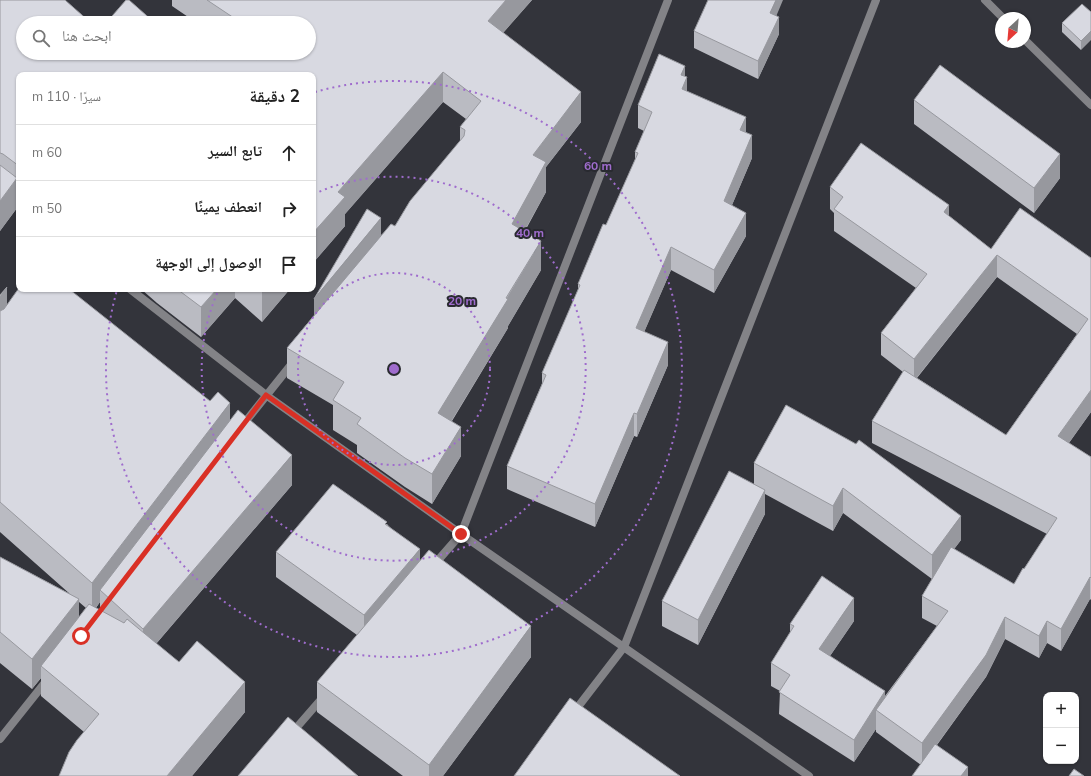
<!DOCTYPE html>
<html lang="ar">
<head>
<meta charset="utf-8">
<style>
  :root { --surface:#fff; --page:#f2f2f2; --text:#222; --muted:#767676; --line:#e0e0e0 }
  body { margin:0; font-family:"Nunito Sans","Noto Naskh Arabic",sans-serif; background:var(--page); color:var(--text); direction:rtl }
  .controls { position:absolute; right:12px; bottom:12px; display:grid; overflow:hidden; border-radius:8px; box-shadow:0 1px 3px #0004 }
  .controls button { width:36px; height:36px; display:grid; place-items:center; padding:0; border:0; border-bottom:1px solid var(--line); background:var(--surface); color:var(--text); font:20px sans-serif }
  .compass { position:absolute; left:995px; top:12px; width:36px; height:36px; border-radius:50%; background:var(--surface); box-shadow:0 1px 3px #0004; rotate:206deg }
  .stop { position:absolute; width:12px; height:12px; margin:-9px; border:3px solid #d93025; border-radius:50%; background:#fff }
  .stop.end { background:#d93025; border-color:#fff; box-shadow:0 1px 4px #0008 }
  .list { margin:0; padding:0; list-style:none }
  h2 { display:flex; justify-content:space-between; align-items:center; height:52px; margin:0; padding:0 16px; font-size:17px }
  h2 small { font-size:13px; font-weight:400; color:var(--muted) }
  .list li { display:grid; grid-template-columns:26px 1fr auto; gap:12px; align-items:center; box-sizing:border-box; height:56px; padding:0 16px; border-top:1px solid var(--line) }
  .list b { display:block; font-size:15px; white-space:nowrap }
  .list em { font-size:13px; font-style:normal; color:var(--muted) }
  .icon { flex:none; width:22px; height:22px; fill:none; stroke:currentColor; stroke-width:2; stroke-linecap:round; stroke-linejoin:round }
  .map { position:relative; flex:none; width:1091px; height:776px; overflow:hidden; direction:ltr }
  .search { position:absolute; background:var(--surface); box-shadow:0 1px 3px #0004; left:16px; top:16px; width:300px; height:44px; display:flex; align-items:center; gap:10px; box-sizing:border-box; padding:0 14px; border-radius:22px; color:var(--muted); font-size:15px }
  .panel { position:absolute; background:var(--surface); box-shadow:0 1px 3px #0004; left:16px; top:72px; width:300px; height:220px; border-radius:8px; direction:rtl }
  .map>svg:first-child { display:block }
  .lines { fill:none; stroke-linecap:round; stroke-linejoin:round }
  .street { stroke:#838387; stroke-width:8 }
  .wall { fill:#babbc2; fill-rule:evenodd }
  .shaded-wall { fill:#97989e }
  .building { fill:#d8d9e1; stroke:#97989e }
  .route { stroke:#d93025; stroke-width:5 }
  .ring { fill:none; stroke:#9f6ccd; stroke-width:2; stroke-dasharray:2 4 }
  .centre { fill:#9f6ccd; stroke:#292a30; stroke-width:2 }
  .ring-label { font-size:12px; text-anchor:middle; font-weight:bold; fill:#9f6ccd; stroke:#292a30; stroke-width:4; stroke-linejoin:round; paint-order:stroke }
</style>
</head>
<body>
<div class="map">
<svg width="1091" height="776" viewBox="0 0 1091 776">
  <rect width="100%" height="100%" fill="#33343b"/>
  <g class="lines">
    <path class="street" d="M985 0 1003 18
      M1025 40 1091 105
      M0 188 19 203
      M130 289 266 395 461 534 809 776
      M242 426 294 361
      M433 566 461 534 668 0
      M574 712 624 647 876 0
      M291 734 324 696
      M0 739 47 680"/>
  </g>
  <path class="wall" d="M0 0 23 23 197 60 309 23H197L172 6V0H532L503 33 581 122 546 167V192L525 231 541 270 508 326V328L452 421 461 456 432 504 405 487 357 453V445L333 430V405L287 378V348L381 235 395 226 460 141V127L466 119 443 102 345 214V226L313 263V75H19V196L17 194V208L0 231Z
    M1082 4 1081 50 1062 32V23Z
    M776 16 779 34 758 79 694 48V31Z
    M685 76 687 92 746 132 752 158 732 205 746 236 714 293 671 270 644 332 668 365 637 437 634 436 595 527 507 489V466L542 384V373L578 291V284L606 225 635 160V152L644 131 638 128V105Z
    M914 100 1060 178 1034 213 914 124Z
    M830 187 949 216 991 249 1091 258V412L1069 443 1091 457V600L1090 599 1061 651 1047 643 1039 658 1005 639 986 677 937 745 968 776 921 765 876 732V729L854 762 779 714 780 691 771 686V663L790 633V624L854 621 830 656 885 696 937 626 922 618V596L932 579 843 513 833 531 765 494V514L698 645 662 626V601L754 484V463L786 405 961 540 954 549 1014 584 1047 534 872 443V421L903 372 881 355V333L916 288 834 231V213L830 209ZM997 277 1077 334 1006 435 917 378Z
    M141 289H290L262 322 235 298 201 337 157 303Z
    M0 295 7 306 230 421 292 485 156 644 179 662 245 712 192 776H59L84 732 41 696V678L32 689 0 663V557L70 594 0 532ZM79 602 86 608 79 617ZM100 602V610L96 608Z
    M387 524 420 561 531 657 443 776H403L317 712V682L357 635 276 577V552Z"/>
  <path class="shaded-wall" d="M506 0H532L488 50V21Z
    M776 0H783L770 31V13Z
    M779 17V34L758 79V61Z
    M1091 31V40L1081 50V41Z
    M685 66V81L687 77V100L682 112 681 75Z
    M443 72V102L345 214V226L313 263V233L338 192Z
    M581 92V122L546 167V192L512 253V224L533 155Z
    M746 117V140L740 130Z
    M752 135V158L724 224V201Z
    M1060 154V178L1034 213V188Z
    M17 178V208L0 231V201Z
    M949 205V227L944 212Z
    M746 213V236L714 293V270Z
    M381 218V248L314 329V299Z
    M541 241V270L508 326V328L438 443V413Z
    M671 247V270L636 351V328Z
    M997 255V277L914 381V359Z
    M7 287V317L0 327V297Z
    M217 289H235V298L201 337V307Z
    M265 289H290L262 322V292Z
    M668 342V365L637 437V414Z
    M1091 390V412L1058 458V436Z
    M230 403V433L100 590V602L92 613V583Z
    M634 413V436L595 527V504Z
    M461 427V456L432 504V474Z
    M292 455V485L143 659V629Z
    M843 488V513L833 531V506Z
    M765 490V514L698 645V620Z
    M961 516V540L932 579V555Z
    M420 549V574L364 640V615Z
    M1090 577V599L1061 651V629Z
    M854 598V621L819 672V649Z
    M79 599V629L41 666V678L32 689V659Z
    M1005 617V639L986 677 922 765V743Z
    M1047 621V643L1039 658V636Z
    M531 626V657L443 776H429V765Z
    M245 682V712L192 776H167Z
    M885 691V714L876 710V729L854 762V740Z
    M968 767V776H961Z"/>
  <path class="building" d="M0 0H65L91 23H23V53H189L197 60 204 53H309V23H230L234 18 207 0H506L488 21 581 92 533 155 546 162 512 224 541 241 506 298 508 299 438 413 461 427 432 474 405 458 357 424 361 418 333 400 344 382 287 348 391 224 395 226 410 201 464 136 465 130 460 127 481 101 443 72 338 192 345 197 313 233V75H19V166L3 154 0 153Z
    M126 0H129L155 23H106Z
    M708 0H776L770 13 779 17 758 61 694 31Z
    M1082 4 1091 12V31L1081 41 1062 23Z
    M659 54 685 66 681 75 687 77 682 89 746 117 740 130 752 135 724 201 746 213 714 270 671 247 636 328 668 342 637 414 634 413 595 504 507 466 546 375 542 373 580 285 578 284 603 224 606 225 638 153 635 152 652 112 638 105Z
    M940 65 1060 154 1034 188 914 100Z
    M861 143 949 205 944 212 991 249 1020 208 1091 258V390L1058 436 1091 457V578L1090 577 1061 629 1047 621 1039 636 1005 617 986 655 922 743 876 710 948 611 922 596 951 547 1014 584 1023 568 1024 569 1057 518 872 421 904 370 1006 435 1088 319 997 255 914 359 881 333 927 274 834 209 843 197 830 187Z
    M0 165 17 178 0 201Z
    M367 209 381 218 314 299Z
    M7 287 0 297V295Z
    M19 288V289H69L210 401 218 392 230 403 92 583 0 502V311L4 309Z
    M177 289H217L201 307Z
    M259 289H265L262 292Z
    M786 405 856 444 859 440 961 516 932 555 843 488 833 506 754 463Z
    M238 410 292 455 143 629 100 590Z
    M729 471 765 490 698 620 662 601Z
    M333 484 387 522 385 524 420 549 364 615 276 552Z
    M429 550 531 626 429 765 317 682Z
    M0 557 79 599 32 659 0 632Z
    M822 576 854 598 819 649 885 691 854 740 779 692 790 675 771 663 794 626 790 624Z
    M89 604 124 623 127 619 179 662 197 641 245 682 167 776H59L69 752 77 740 99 714 41 666Z
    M570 698 680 776H514Z
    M288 717 358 776H238Z
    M935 744 968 767 961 776H912Z
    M1074 769 1084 776H1069Z"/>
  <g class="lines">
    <path class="route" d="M81 636 266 395 461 534"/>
  </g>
  <g class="ring">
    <circle cx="394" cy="369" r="96"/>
    <path d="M314 194A192 192 0 1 1 219 289"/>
    <path d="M315 92A288 288 0 1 1 117 290"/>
  </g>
  <circle cx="394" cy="369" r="6" class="centre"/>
  <g class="ring-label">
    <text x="598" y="170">60 m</text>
    <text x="530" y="237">40 m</text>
    <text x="462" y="305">20 m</text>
  </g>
</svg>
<div class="controls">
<button>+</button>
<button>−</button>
</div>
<svg class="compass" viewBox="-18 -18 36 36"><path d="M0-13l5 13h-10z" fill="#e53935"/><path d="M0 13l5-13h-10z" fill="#767676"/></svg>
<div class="stop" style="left:81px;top:636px"></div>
<div class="stop end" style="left:461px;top:534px"></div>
<div class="search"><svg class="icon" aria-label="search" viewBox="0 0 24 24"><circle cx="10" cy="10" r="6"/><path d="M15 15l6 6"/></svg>ابحث هنا</div>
<section class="panel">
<h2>2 دقيقة<small>سيرًا · 110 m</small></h2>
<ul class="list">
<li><svg class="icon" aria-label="ahead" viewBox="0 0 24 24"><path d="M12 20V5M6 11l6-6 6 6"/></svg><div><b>تابع السير</b></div><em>60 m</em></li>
<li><svg class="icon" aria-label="right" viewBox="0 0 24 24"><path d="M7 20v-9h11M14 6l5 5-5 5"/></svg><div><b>انعطف يمينًا</b></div><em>50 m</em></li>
<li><svg class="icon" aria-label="arrive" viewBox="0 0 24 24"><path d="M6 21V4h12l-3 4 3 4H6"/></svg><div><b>الوصول إلى الوجهة</b></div></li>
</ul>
</section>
</div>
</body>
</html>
